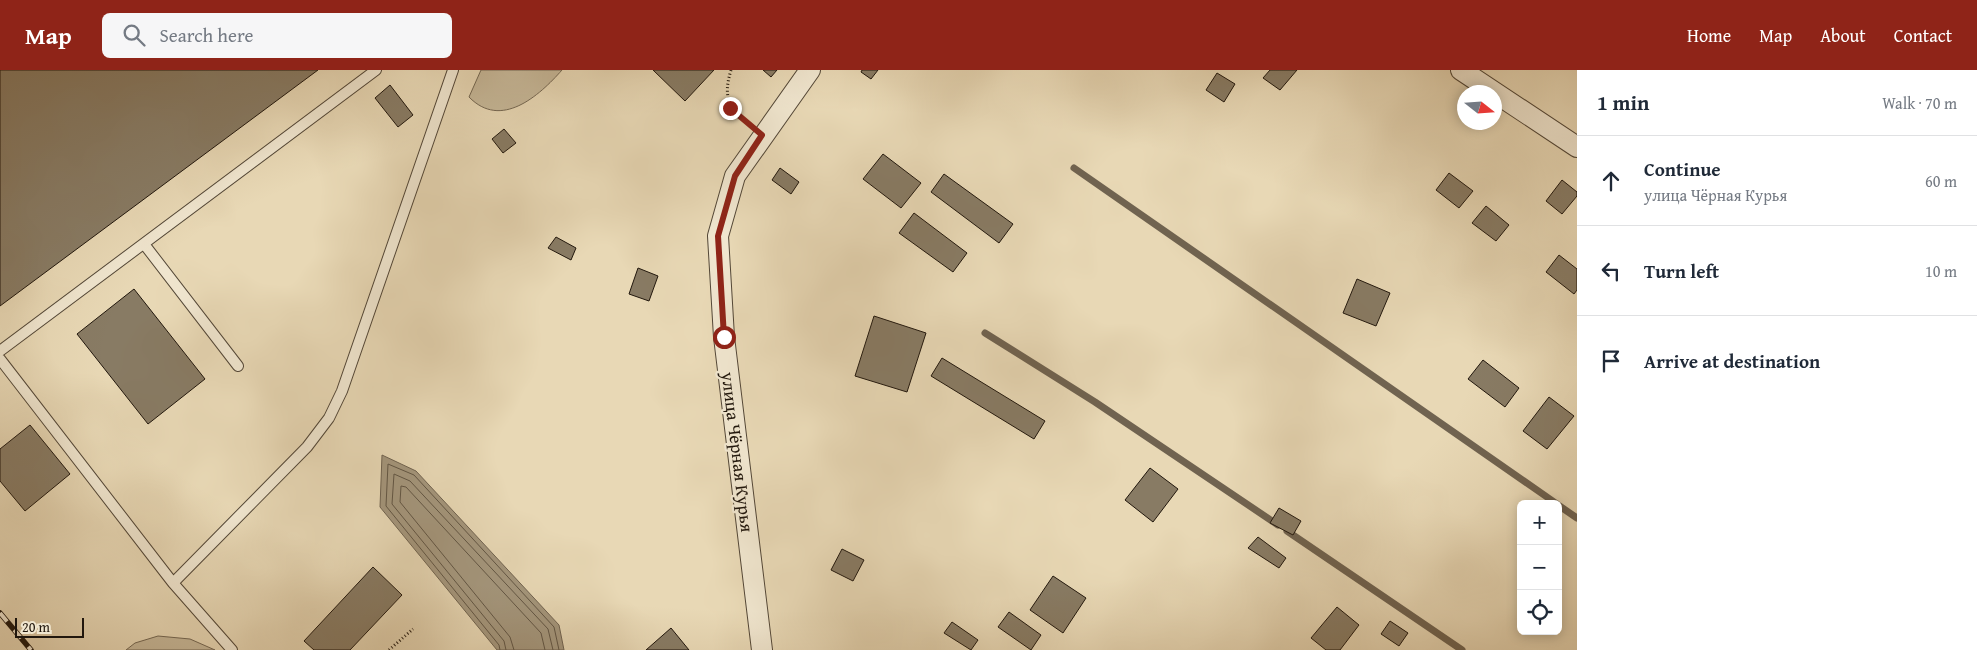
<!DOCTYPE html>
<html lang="en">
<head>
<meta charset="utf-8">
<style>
  :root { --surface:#fff; --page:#f6f6f7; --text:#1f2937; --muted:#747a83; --line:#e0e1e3; --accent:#8f2418 }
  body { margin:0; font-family:"Gentium Book Plus",serif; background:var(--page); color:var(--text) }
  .controls { position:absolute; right:15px; bottom:15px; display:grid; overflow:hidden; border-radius:8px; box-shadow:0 2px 12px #0003 }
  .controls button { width:45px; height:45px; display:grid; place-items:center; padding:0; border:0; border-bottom:1px solid var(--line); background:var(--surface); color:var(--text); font:25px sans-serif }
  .compass { position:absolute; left:1457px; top:15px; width:45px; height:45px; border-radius:50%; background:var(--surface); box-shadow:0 2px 12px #0003; rotate:107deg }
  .scale { position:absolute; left:15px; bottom:12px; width:69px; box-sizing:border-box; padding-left:5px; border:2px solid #21170d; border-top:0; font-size:14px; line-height:18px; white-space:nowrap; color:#21170d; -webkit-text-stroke:4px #f0e6cf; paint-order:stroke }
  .stop { position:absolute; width:15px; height:15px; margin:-11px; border:4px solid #8f2418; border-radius:50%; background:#fff }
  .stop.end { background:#8f2418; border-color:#fff; box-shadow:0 1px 5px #0008 }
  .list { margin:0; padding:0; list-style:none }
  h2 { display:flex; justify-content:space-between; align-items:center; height:65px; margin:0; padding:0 20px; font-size:21px }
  h2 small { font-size:16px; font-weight:400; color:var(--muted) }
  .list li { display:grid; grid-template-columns:32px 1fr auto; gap:15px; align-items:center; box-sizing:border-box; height:90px; padding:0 20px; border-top:1px solid var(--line) }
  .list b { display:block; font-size:19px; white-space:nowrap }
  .list p { margin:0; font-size:16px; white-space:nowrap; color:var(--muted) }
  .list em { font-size:16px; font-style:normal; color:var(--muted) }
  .icon { flex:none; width:28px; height:28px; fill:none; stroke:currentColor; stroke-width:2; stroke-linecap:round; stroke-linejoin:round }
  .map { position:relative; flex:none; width:1577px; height:580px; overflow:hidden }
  header { display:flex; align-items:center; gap:30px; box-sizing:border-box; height:70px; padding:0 25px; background:var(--accent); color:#fff }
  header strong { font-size:24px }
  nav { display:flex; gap:28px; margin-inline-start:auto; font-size:18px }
  .search { width:350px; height:45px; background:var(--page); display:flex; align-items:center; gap:12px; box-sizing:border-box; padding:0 18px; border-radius:8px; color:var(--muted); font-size:19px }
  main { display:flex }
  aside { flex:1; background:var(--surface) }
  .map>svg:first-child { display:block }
  .green { fill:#c6b798; stroke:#746752 }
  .water { fill:#a4967c; stroke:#706350 }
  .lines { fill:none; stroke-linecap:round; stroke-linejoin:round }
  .shore { stroke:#625644; stroke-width:1 }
  .stream { stroke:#706350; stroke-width:7 }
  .building { fill:#887b64; stroke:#21170d }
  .service-casing { stroke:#534737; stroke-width:12 }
  .minor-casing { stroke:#534737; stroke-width:22 }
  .path { stroke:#21170d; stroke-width:3; stroke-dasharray:1 2.5; stroke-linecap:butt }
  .service { stroke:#f0e6cf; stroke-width:10 }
  .minor { stroke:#f0e6cf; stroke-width:20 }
  .rail-casing { stroke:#21170d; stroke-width:5.5 }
  .rail { stroke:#f0e6cf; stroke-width:4; stroke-dasharray:11; stroke-linecap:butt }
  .route { stroke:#8f2418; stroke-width:6 }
  .labels { text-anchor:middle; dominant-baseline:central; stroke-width:4.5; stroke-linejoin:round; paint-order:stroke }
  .street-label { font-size:18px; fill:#21170d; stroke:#f0e6cf }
</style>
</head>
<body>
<header>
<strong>Map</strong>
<div class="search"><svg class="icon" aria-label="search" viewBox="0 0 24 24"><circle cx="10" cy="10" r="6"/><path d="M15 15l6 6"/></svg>Search here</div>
<nav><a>Home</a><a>Map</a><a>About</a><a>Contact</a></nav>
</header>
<main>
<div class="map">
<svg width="1577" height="580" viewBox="0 0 1577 580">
  <rect width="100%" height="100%" fill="#e8d8b5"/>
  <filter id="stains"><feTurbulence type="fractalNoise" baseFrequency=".004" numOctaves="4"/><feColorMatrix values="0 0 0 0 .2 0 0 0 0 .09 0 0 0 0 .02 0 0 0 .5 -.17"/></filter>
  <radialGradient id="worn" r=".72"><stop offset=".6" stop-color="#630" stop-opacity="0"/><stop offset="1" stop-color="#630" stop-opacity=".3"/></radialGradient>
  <path class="green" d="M481 0H562C539 26 501 60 469 27Z
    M158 566 190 569 215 580H126L135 573Z"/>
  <path class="water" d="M382 385 416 401 559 555 564 580H497L380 437Z"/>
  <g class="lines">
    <path class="shore" d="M500 580 499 575 386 436 388 394 414 405 554 557 559 580
      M506 580 504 571 392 434 394 404 410 411 548 559 553 580
      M514 580 510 567 400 432 401 416 406 417 541 563 545 580"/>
    <path class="stream" d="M1074 98 1557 434
      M985 263 1095 332 1278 455
      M1558 435 1577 448
      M1287 461 1462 580"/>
  </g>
  <path class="building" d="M0 0H318L0 236Z
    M653 0H714L685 31Z
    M763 0H777L771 7Z
    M862 0H878L871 9 861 2Z
    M1270 0H1297L1280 20 1263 8Z
    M1217 3 1235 14 1224 32 1206 20Z
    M390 15 413 45 398 57 375 28Z
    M504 59 516 73 503 83 492 69Z
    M883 84 921 113 901 138 863 109Z
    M780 98 799 112 791 124 772 110Z
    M1449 103 1473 121 1459 138 1436 120Z
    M944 104 1013 154 999 173 931 122Z
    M1562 110 1577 122V126L1562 144 1546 131Z
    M1486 136 1509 155 1496 171 1472 153Z
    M914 143 967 183 953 202 899 163Z
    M556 167 576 178 571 190 548 178Z
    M1559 185 1577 199V220L1574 224 1546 202Z
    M638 198 658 206 649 231 629 224Z
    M1357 209 1390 223 1376 256 1343 243Z
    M134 219 205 309 148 354 77 264Z
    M874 246 926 263 907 322 855 306Z
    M942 288 1045 351 1034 369 931 306Z
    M1483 290 1519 318 1505 337 1468 309Z
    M1549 327 1574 346 1547 379 1523 361Z
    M30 355 70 404 25 441 0 411V379Z
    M1150 398 1178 419 1153 452 1125 430Z
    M1279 438 1301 451 1293 465 1270 453Z
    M1258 467 1286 488 1279 498 1248 478Z
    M842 479 864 490 853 511 831 500Z
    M373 497 402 525 350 580H314L304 571Z
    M1053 506 1086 528 1063 563 1030 540Z
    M1337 537 1359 555 1340 580H1326L1311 568Z
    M1009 542 1041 565 1031 580 998 557Z
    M1390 551 1408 563 1399 576 1381 564Z
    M952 552 978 570 971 580 944 563Z
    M671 558 689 580H646Z"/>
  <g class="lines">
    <defs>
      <path id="service" d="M144 174 238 296
        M0 281 376 0
        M0 289 173 513 232 580
        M173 513 307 377 329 348 342 321 453 0"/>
      <path id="minor" d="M1461 0 1577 77
        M762 580 724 267 718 166 735 106 810 0"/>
    </defs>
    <use href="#service" class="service-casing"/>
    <use href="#minor" class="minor-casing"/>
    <path class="path" d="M731 0C723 27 728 36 748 54
      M389 580 413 559"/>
    <use href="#service" class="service"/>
    <use href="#minor" class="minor"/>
    <defs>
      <path id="rail" d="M0 543 31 580"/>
    </defs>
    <use href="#rail" class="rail-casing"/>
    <use href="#rail" class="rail"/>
  </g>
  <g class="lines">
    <path class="route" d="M724 267 718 166 735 106 762 65 730 38"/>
  </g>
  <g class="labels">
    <g class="street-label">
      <text transform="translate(738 382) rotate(83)">улица Чёрная Курья</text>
    </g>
  </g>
  <rect width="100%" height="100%" filter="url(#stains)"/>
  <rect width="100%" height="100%" fill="url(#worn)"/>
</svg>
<div class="controls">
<button>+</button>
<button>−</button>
<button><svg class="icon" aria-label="locate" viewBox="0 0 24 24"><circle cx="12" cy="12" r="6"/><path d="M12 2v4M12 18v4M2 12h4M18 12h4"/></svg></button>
</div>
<svg class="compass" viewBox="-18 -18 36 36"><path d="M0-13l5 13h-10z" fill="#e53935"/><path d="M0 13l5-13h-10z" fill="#747a83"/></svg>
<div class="scale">20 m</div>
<div class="stop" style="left:724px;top:267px"></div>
<div class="stop end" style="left:730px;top:38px"></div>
</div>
<aside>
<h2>1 min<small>Walk · 70 m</small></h2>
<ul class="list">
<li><svg class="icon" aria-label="ahead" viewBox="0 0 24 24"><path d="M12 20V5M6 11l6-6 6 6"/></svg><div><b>Continue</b><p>улица Чёрная Курья</p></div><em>60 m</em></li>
<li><svg class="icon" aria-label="left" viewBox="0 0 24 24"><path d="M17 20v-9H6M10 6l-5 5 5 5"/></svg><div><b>Turn left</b></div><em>10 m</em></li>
<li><svg class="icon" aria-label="arrive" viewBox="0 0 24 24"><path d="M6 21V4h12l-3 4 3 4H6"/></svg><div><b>Arrive at destination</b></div></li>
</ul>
</aside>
</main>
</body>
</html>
